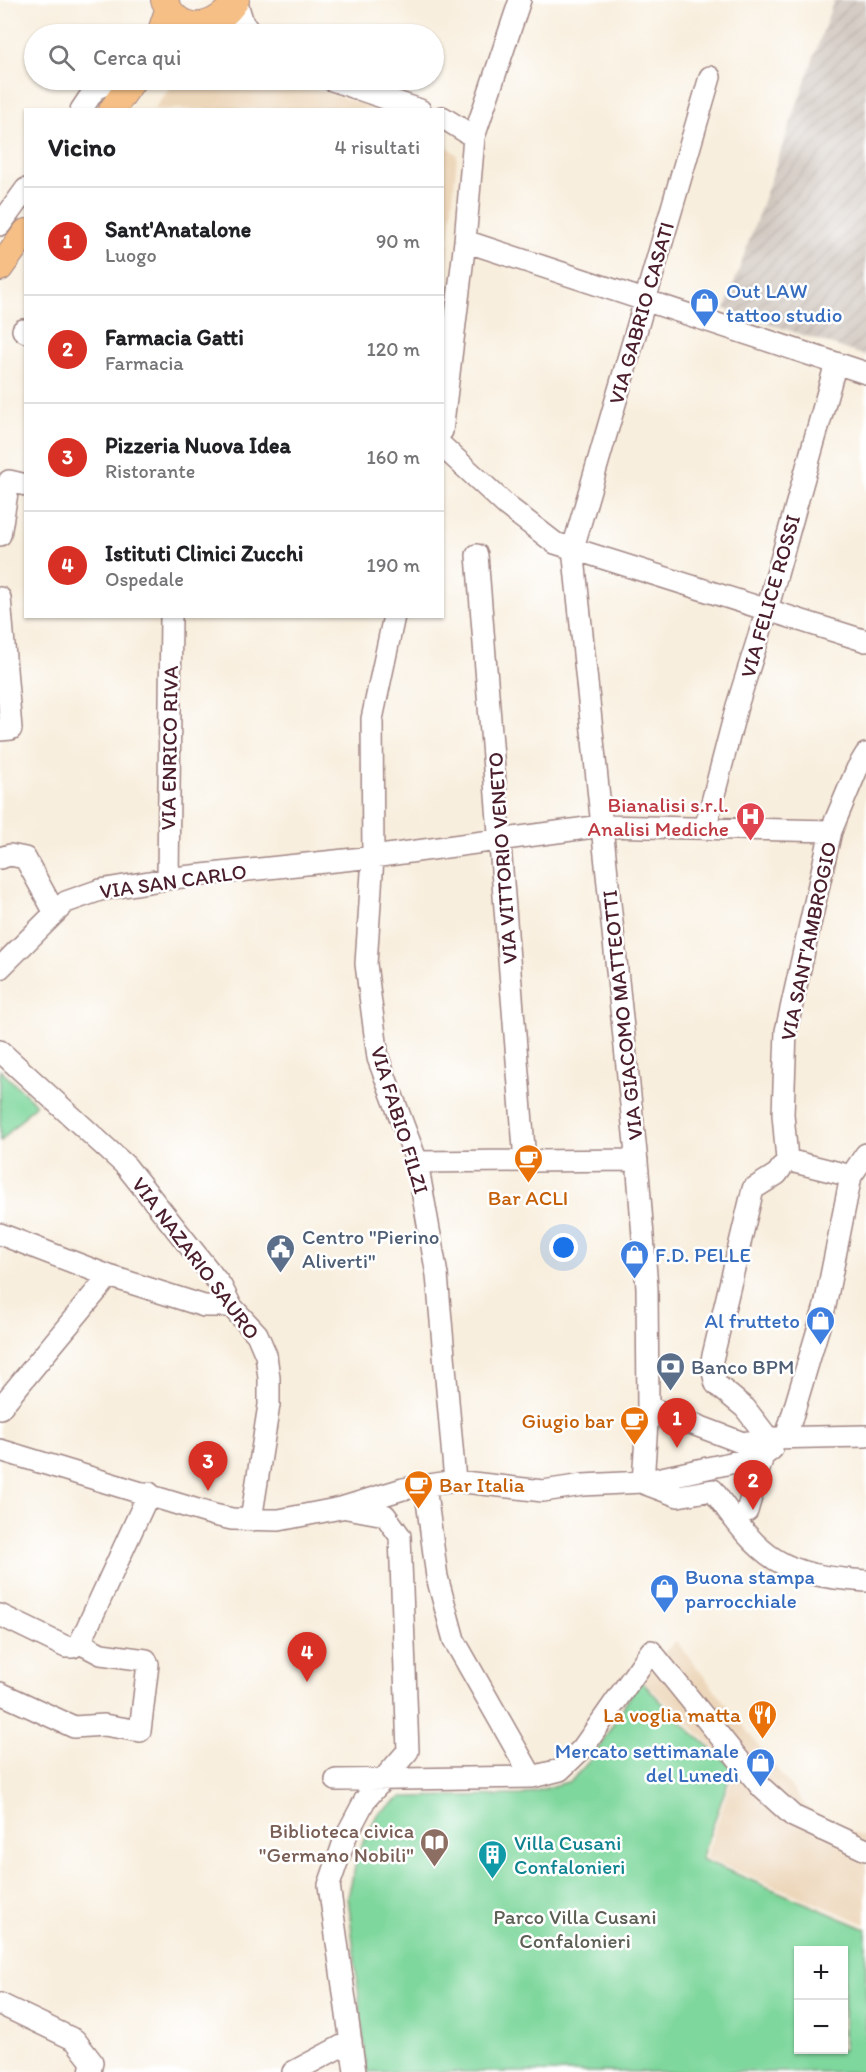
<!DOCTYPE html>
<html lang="it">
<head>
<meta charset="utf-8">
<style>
  :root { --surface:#fff; --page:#f6f6f6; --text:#202124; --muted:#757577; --line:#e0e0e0; --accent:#d93025 }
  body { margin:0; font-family:Itim,sans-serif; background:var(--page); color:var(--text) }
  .controls { position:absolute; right:18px; bottom:18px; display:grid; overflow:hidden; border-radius:0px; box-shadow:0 2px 4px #0004 }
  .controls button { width:54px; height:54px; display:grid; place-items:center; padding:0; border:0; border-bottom:2px solid var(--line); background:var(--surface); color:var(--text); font:30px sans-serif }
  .you { position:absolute; left:564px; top:1248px; width:21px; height:21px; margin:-15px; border:4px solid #fff; border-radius:50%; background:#1a73e8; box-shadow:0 0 0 9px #1a73e833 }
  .badge { display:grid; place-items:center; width:39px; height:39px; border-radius:50%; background:var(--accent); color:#fff; font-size:20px; font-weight:700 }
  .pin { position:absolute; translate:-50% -50px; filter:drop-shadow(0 2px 3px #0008) }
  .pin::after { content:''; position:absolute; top:32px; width:21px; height:18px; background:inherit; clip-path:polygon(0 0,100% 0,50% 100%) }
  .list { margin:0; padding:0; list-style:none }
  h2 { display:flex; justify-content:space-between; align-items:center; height:78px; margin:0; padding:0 24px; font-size:26px }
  h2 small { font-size:20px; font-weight:400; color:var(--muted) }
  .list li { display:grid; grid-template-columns:39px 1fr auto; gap:18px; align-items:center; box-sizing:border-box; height:108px; padding:0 24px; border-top:2px solid var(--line) }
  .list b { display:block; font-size:22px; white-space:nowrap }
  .list p { margin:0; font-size:20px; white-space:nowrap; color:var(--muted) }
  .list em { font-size:20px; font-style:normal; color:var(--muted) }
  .icon { flex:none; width:33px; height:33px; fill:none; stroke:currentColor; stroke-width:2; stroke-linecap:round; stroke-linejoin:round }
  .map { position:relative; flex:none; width:866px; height:2072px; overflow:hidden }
  .search { position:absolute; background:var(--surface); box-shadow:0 2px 4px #0004; left:24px; top:24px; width:420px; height:66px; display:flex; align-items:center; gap:15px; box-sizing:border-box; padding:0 21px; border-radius:33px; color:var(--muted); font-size:22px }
  .panel { position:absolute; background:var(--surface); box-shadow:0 2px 4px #0004; left:24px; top:108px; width:420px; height:510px; border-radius:0px }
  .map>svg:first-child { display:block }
  .built { fill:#edd7bb }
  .industrial { fill:url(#industrial-furrows) }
  .green { fill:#7ed79c; stroke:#647b64; stroke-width:1.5; fill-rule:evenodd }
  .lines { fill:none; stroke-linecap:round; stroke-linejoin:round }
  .minor-casing { stroke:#a18684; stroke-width:24 }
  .major-casing { stroke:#a18684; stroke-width:28 }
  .minor { stroke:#fff; stroke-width:21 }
  .major { stroke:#f5bf86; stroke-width:26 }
  .labels { text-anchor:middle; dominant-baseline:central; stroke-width:5; stroke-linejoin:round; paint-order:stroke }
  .shop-label { font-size:21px; fill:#366cbe; stroke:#fff; text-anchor:start }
  .street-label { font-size:21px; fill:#4a1f2b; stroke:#fff }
  .health-label { font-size:21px; fill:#be3a42; stroke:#fff; text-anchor:end }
  .food-label { font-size:21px; fill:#c56008; stroke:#fff; text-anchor:end }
  .service-label { font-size:21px; fill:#4e5e75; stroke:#fff; text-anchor:start }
  .education-label { font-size:21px; fill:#785e54; stroke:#fff; text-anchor:end }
  .culture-label { font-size:21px; fill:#0d838f; stroke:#fff; text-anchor:start }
  .park-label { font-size:21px; fill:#5c5f53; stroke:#fff }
</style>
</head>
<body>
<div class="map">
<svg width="866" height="2072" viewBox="0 0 866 2072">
  <defs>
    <pattern id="industrial-furrows" width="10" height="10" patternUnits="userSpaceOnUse" patternTransform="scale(1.5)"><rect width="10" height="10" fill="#ccc2b9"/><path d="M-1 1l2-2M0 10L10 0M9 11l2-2" fill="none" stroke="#b1a69f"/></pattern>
  </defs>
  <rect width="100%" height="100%" fill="#fff"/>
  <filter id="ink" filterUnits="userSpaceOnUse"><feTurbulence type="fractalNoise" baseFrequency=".0167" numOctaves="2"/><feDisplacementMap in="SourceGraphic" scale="12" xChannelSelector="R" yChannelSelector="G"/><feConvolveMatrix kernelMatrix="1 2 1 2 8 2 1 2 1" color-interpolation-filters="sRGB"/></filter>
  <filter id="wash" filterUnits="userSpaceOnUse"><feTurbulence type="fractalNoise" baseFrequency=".008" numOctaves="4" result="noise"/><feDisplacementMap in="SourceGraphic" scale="24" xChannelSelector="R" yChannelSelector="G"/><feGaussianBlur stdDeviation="1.35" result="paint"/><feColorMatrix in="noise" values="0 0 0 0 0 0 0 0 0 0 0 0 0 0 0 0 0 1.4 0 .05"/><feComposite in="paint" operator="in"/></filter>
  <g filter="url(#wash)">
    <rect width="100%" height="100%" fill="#f8eedd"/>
    <path class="built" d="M176 80H291L377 109H154Z
      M443 142 457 155 443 303Z
      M676 1641 807 1807 822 1818 866 1838V1924L706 1858 735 1768 639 1677Z"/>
    <path class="industrial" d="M834 0H866V356L725 309Z"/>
    <path class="green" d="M0 1070 36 1104 1 1141H0Z
      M640 1680 685 1726 733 1768 701 1859 866 1929V2072H367L348 1896 359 1850 377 1815 402 1797 522 1795 571 1781 593 1757ZM798 1950H844V2050H798Z"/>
  </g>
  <g filter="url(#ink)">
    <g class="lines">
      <defs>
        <path id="minor" d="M236 0 243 23 251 34
          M332 80 420 110
          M81 110 95 89 114 80
          M442 117 474 137
          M0 225 26 189
          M465 241 866 373
          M23 330 26 332
          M442 431 465 241 474 137 520 0
          M442 446 507 506 555 543 866 641
          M0 535 9 481 26 485
          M477 555 525 1161
          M0 598 11 729 0 730
          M394 616 372 719 373 857 366 964 378 1058 417 1162 437 1275 455 1481
          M705 829 737 706 767 610 836 363
          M0 858 10 855 25 858 55 913
          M168 879 171 616
          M0 968 66 902 100 890 173 878 373 857 601 826 831 831
          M0 1051 126 1166 221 1286 231 1306 257 1334 266 1355 269 1378V1405L251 1520
          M417 1162 637 1160
          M851 1176 866 1154
          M0 1234 109 1276 204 1306H231
          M648 1407 743 1443 768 1438 866 1436
          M0 1408 109 1276
          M786 1437 825 1306 851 1176 787 1160 783 1114 786 1031 831 831 857 769 866 754
          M768 1438 745 1408 716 1384 711 1364 753 1189 777 1174 787 1160
          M0 1450 214 1515 232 1519 279 1520 341 1508 403 1489 455 1481 543 1491 583 1485 643 1482 763 1456
          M643 1482 648 1407 647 1288 638 1172 573 548 710 77
          M643 1483 678 1496 713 1490C762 1560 779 1575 866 1581
          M425 1485 437 1577 454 1640 532 1777
          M347 1508 385 1515 400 1536 408 1751 365 1800 346 1836 329 1885 355 2072
          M747 1511 763 1456 772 1449
          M0 1615 66 1647H73L80 1643
          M80 1643 149 1493
          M0 1693 74 1727 104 1725 140 1731 148 1664 146 1660 101 1654 80 1643
          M336 1780 532 1777 560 1770 582 1749 651 1651 761 1787 793 1816 866 1850
          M0 2004 75 2040 92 2062 90 2072
          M293 2072 351 2041"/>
        <path id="major" d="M164 0C180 37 217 30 236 0
          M160 34 168 10
          M112 110 133 80
          M0 268 26 232"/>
      </defs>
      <use href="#minor" class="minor-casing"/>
      <use href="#major" class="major-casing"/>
      <use href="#minor" class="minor"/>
      <use href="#major" class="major"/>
    </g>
  </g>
  <defs>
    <symbol id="shop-pin" viewBox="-11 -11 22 30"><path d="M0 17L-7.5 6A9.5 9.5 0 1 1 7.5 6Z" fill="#3f7fe0" stroke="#fff"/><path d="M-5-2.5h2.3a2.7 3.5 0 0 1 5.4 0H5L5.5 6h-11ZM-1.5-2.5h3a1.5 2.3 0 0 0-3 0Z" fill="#fff"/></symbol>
    <symbol id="hospital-pin" viewBox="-11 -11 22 30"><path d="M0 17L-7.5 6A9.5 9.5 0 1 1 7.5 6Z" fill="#e0444e" stroke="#fff"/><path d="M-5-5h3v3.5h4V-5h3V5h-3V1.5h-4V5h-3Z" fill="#fff"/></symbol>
    <symbol id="cafe-pin" viewBox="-11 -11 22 30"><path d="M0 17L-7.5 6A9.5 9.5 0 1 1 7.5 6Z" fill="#e8710a" stroke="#fff"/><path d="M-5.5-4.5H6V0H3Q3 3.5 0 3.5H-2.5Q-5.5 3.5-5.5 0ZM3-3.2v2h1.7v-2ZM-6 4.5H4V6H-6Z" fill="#fff"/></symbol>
    <symbol id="civic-pin" viewBox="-11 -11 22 30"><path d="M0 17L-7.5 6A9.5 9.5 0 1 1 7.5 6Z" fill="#5c6f8a" stroke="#fff"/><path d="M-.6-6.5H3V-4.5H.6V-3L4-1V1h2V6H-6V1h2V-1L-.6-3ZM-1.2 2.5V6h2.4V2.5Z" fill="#fff"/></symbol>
    <symbol id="bank-pin" viewBox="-11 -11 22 30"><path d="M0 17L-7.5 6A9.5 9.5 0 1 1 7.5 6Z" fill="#5c6f8a" stroke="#fff"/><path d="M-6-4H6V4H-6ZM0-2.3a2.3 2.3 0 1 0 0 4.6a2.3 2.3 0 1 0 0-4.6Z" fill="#fff"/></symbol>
    <symbol id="restaurant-pin" viewBox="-11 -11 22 30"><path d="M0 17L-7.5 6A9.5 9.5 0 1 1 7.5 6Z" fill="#e8710a" stroke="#fff"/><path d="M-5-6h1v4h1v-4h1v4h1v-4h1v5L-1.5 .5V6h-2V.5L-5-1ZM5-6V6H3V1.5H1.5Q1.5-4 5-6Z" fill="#fff"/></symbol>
    <symbol id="library-pin" viewBox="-11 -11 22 30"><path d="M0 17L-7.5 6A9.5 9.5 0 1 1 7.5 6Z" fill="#8d6e63" stroke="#fff"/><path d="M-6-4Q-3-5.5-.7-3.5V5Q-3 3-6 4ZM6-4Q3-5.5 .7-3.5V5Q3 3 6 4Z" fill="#fff"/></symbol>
    <symbol id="building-pin" viewBox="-11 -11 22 30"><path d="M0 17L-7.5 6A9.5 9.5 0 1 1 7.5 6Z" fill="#0f9aa8" stroke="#fff"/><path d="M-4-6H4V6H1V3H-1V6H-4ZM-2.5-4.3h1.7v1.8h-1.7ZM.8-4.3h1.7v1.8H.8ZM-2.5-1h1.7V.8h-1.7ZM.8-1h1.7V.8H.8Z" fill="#fff"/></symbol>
  </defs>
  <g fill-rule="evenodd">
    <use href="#shop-pin" x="688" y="286" width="33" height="45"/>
    <use href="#hospital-pin" x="734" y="800" width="33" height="45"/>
    <use href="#cafe-pin" x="512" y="1142" width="33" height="45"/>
    <use href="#civic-pin" x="264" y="1232" width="33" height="45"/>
    <use href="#shop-pin" x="618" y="1238" width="33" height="45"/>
    <use href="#shop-pin" x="804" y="1304" width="33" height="45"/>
    <use href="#bank-pin" x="654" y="1350" width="33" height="45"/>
    <use href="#cafe-pin" x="618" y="1404" width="33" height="45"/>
    <use href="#cafe-pin" x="402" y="1468" width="33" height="45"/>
    <use href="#shop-pin" x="648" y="1572" width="33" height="45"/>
    <use href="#restaurant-pin" x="746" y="1698" width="33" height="45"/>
    <use href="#shop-pin" x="744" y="1746" width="33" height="45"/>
    <use href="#library-pin" x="418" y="1826" width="33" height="45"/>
    <use href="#building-pin" x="476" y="1838" width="33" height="45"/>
  </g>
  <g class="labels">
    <g class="shop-label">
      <text x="726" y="290">Out LAW<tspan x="726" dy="24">tattoo studio</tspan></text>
      <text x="655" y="1254">F.D. PELLE</text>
      <text x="800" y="1320" text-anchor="end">Al frutteto</text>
      <text x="685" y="1576">Buona stampa<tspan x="685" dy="24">parrocchiale</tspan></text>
      <text x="739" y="1750" text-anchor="end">Mercato settimanale<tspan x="739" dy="24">del Lunedì</tspan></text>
    </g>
    <g class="street-label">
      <text transform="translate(641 313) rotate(-74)">VIA GABRIO CASATI</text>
      <text transform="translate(770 596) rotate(-74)">VIA FELICE ROSSI</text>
      <text transform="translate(169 748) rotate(-89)">VIA ENRICO RIVA</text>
      <text transform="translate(502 858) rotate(-94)">VIA VITTORIO VENETO</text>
      <text transform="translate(173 881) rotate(-8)">VIA SAN CARLO</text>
      <text transform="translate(808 941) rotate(-78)">VIA SANT'AMBROGIO</text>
      <text transform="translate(622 1015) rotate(-96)">VIA GIACOMO MATTEOTTI</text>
      <text transform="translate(400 1120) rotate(73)">VIA FABIO FILZI</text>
      <text transform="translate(196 1258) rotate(53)">VIA NAZARIO SAURO</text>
    </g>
    <g class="health-label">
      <text x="729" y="804">Bianalisi s.r.l.<tspan x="729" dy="24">Analisi Mediche</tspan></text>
    </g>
    <g class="food-label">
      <text x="528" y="1197" text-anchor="middle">Bar ACLI</text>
      <text x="614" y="1420">Giugio bar</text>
      <text x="439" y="1484" text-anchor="start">Bar Italia</text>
      <text x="741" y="1714">La voglia matta</text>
    </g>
    <g class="service-label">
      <text x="302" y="1236">Centro "Pierino<tspan x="302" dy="24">Aliverti"</tspan></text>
      <text x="691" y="1366">Banco BPM</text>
    </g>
    <g class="education-label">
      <text x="414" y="1830">Biblioteca civica<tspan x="414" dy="24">"Germano Nobili"</tspan></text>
    </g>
    <g class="culture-label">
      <text x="514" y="1842">Villa Cusani<tspan x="514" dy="24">Confalonieri</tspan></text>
    </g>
    <g class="park-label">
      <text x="575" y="1916">Parco Villa Cusani<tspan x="575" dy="24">Confalonieri</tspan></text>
    </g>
  </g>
</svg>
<div class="controls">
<button>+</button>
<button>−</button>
</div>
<div class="you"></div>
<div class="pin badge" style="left:677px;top:1448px">1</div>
<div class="pin badge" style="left:753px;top:1510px">2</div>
<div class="pin badge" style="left:208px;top:1491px">3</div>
<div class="pin badge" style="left:307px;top:1682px">4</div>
<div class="search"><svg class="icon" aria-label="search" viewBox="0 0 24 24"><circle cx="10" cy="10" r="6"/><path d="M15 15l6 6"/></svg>Cerca qui</div>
<section class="panel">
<h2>Vicino<small>4 risultati</small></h2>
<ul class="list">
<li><span class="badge">1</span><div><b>Sant'Anatalone</b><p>Luogo</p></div><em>90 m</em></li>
<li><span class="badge">2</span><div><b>Farmacia Gatti</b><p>Farmacia</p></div><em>120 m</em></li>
<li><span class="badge">3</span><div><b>Pizzeria Nuova Idea</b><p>Ristorante</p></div><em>160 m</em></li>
<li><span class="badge">4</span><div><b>Istituti Clinici Zucchi</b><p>Ospedale</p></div><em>190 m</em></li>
</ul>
</section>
</div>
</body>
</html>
